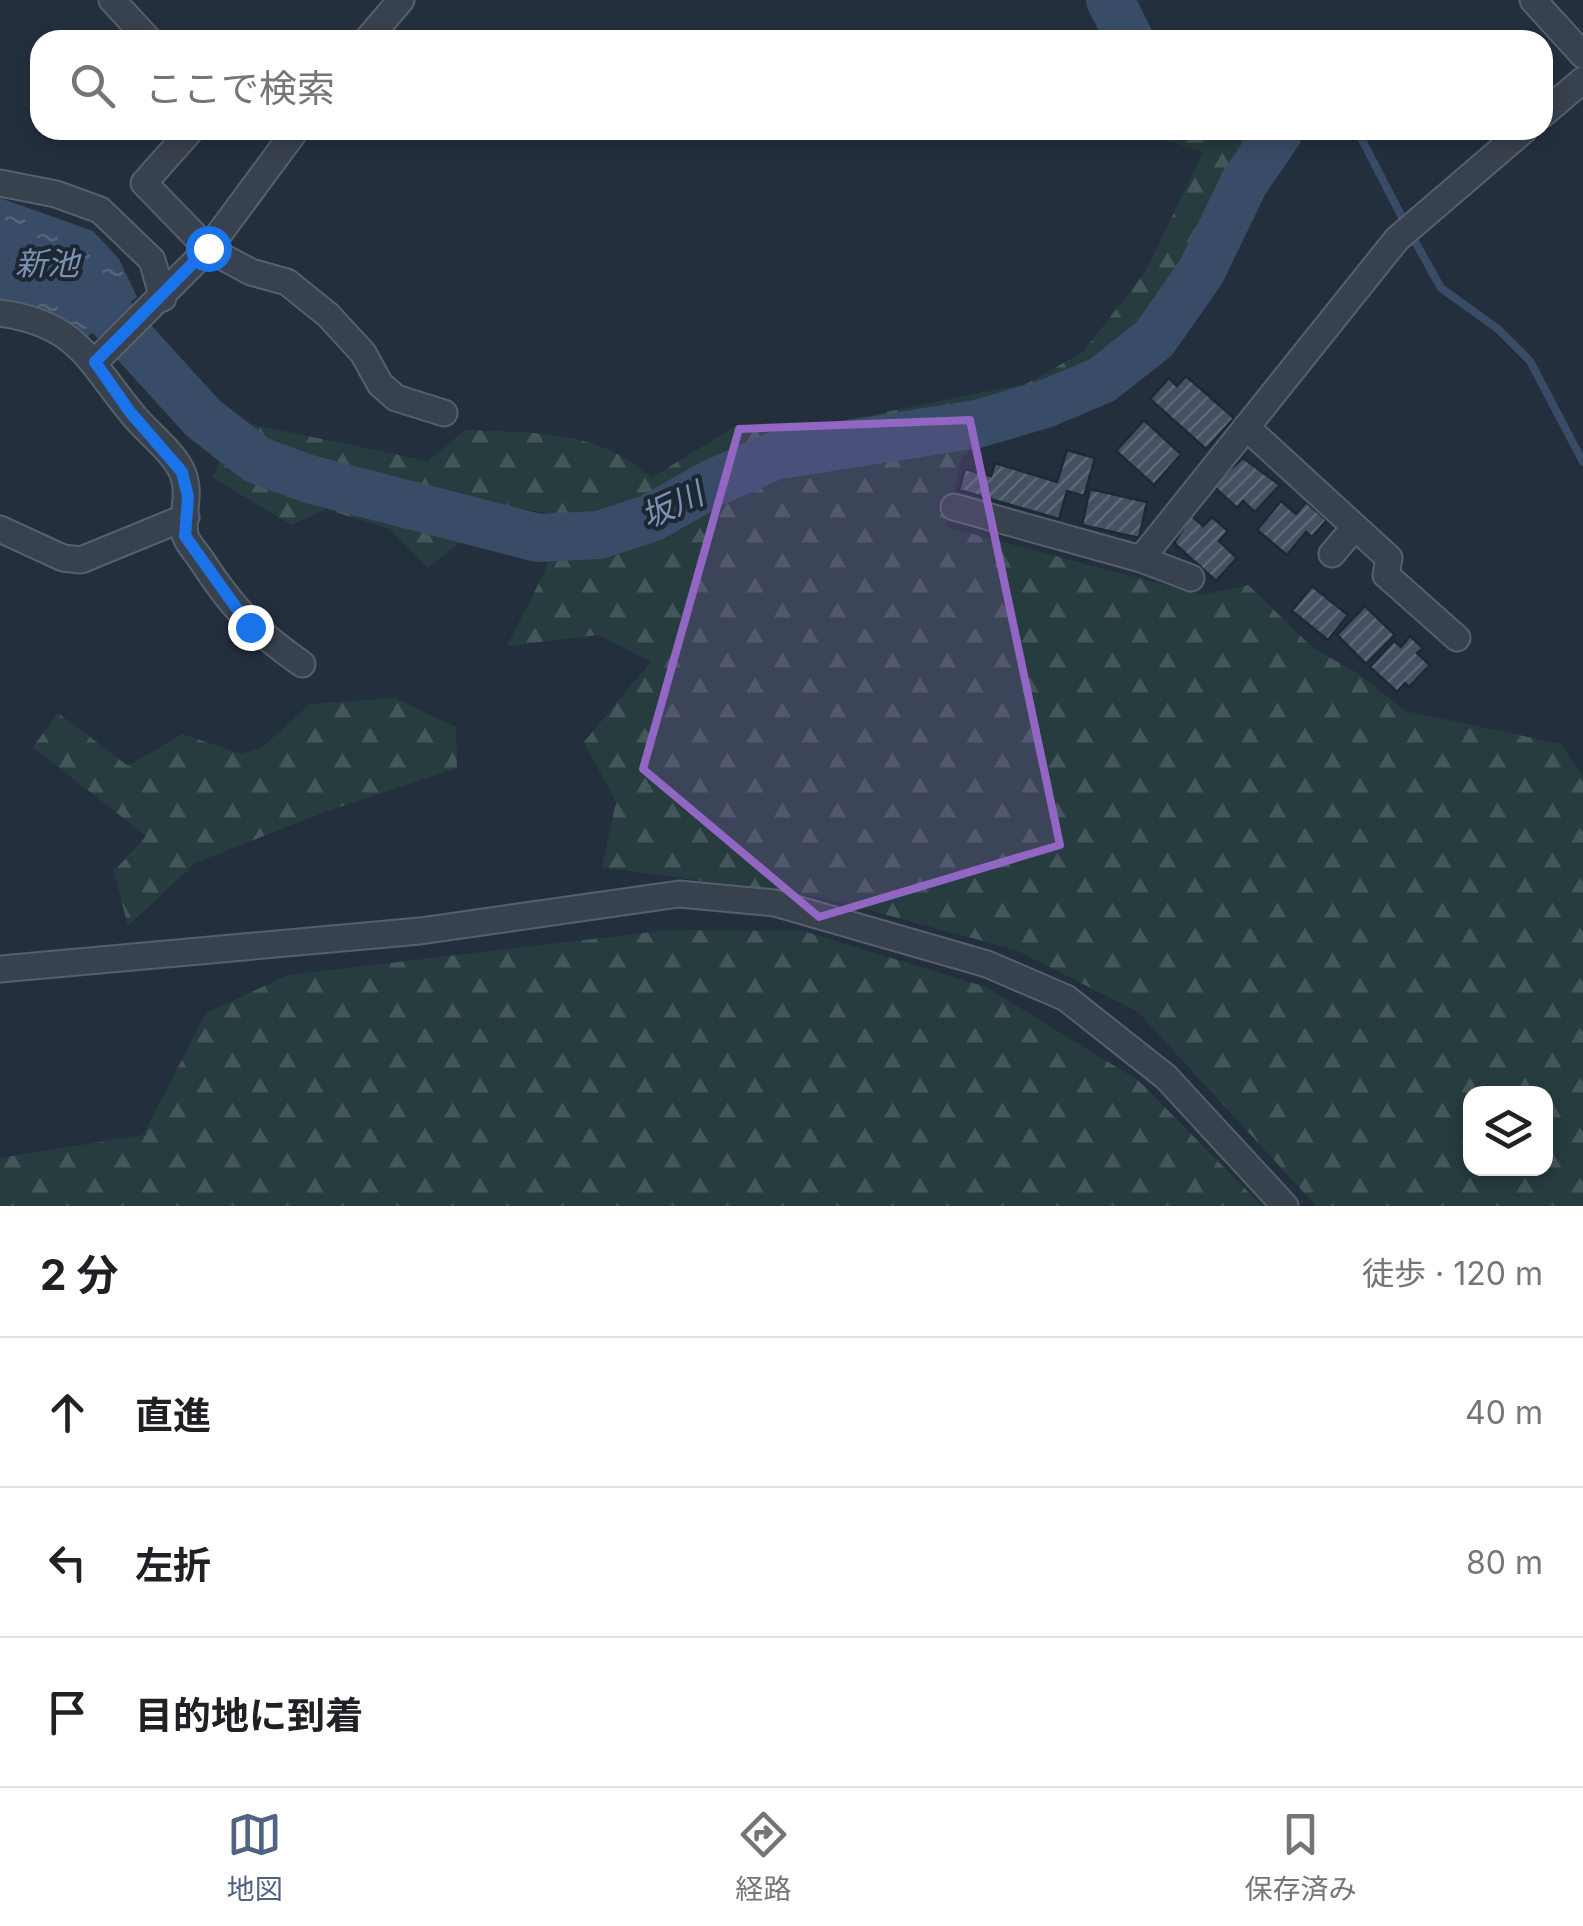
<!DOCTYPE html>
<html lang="ja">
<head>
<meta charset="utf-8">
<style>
  :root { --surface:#fff; --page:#f6f6f6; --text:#202124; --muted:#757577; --line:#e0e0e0; --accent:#506383 }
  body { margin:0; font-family:Inter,"Noto Sans JP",sans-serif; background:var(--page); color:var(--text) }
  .controls { position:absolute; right:30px; bottom:30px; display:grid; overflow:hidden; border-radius:20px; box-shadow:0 5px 15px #0003 }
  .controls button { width:90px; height:90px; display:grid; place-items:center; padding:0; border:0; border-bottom:2px solid var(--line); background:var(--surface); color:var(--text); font:50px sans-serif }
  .stop { position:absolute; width:30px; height:30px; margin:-22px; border:8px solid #1a73e8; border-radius:50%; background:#fff }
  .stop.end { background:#1a73e8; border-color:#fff; box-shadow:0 2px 10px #0008 }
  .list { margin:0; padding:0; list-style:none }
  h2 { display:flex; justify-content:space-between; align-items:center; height:130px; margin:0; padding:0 40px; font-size:42px }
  h2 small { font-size:32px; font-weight:400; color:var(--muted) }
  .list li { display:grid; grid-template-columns:65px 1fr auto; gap:30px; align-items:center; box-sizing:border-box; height:150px; padding:0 40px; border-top:2px solid var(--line) }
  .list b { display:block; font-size:38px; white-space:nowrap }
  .list em { font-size:32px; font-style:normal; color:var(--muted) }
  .icon { flex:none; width:55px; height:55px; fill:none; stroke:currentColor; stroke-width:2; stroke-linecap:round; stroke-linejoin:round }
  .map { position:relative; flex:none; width:1583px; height:1206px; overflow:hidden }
  .search { position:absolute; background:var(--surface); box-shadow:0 5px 15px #0003; left:30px; right:30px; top:30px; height:110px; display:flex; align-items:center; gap:25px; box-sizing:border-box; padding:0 35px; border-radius:30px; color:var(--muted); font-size:38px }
  .sheet { height:580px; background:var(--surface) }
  nav { display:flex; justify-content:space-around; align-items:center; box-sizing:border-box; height:140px; border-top:2px solid var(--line); background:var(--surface); font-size:28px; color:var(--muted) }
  nav a { display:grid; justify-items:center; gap:5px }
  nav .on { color:var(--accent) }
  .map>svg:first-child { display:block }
  .forest { fill:url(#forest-firs); fill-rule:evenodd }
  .water { fill:url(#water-ripples) }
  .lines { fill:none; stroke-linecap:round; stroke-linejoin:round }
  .stream { stroke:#394c67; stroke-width:8 }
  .river { stroke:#394c67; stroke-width:48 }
  .building { fill:url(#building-hatch); stroke:#1f2835; stroke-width:2.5 }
  .street-casing { stroke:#565f6c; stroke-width:29 }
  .street { stroke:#38414e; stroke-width:25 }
  .route { stroke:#1a73e8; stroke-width:12 }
  .marked { fill:#9266c3; fill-opacity:0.2; stroke:#9266c3; stroke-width:8; stroke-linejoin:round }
  .labels { text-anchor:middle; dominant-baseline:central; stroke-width:8; stroke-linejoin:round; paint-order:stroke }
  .water-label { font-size:32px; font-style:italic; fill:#7c92b1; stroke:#1d2633 }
</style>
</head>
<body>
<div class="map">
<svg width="1583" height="1206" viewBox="0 0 1583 1206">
  <defs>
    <pattern id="forest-firs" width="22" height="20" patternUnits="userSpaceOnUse" patternTransform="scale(2.5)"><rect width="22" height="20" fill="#263c3f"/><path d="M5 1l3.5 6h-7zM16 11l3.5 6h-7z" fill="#435659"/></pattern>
    <pattern id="water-ripples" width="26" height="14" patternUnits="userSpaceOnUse" patternTransform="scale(2.5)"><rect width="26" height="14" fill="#394c67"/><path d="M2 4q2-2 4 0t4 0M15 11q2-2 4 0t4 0" fill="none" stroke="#53647b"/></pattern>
    <pattern id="building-hatch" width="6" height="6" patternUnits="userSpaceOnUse" patternTransform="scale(2.5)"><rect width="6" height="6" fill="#455162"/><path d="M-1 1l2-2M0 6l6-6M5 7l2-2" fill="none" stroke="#5d6877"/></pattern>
  </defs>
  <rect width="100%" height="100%" fill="#242f3e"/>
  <path class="forest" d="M1135 130H1262L1188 270 1127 342 1067 377 961 458 946 527 1202 595 1248 585 1313 648 1359 674 1405 711 1561 744 1583 777V1206H1316L1138 1012 1016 950 824 898 602 867 616 802 584 742 651 662 598 635 507 646 544 573 565 516 505 506 428 568 389 529 326 509 291 525 212 477 239 422 428 461 465 430C532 433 599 429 651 478L736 426 836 422 1026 384 1083 352 1146 271 1203 152ZM1470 1094H1546V1168H1470Z
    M395 698 456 727 457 768 322 813 195 863 128 926 114 871 146 836 33 747 58 713 128 766 182 734 241 754 263 747 310 704Z
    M669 930 803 931 986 987 1139 1081 1262 1206H0V1158L143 1135 206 1013 288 975Z"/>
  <path class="water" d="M0 198 93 231 119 259 137 297 87 337C61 313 34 308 0 301Z"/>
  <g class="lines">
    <path class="stream" d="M1357 130 1405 223
      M1412 236 1441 288 1498 329 1530 361 1583 462"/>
    <path class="river" d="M1110 0 1130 40
      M0 266 73 284 113 319 203 418 257 460 309 479 538 538 599 535 651 518 713 483 774 456 977 424 1045 404 1102 380 1154 339 1201 272 1244 183 1280 130"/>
  </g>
  <path class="building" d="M1186 376 1234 418 1206 449 1150 399 1169 378 1177 386Z
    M1144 420 1181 454 1154 485 1116 451Z
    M1067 450 1095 458 1084 496 1067 491 1059 519 959 490 965 469 991 476 995 463 1057 482Z
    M1243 458 1280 485 1255 512 1243 501 1237 508 1212 485Z
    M1090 489 1147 502 1139 538 1082 525Z
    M1281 501 1296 514 1306 502 1327 520 1312 537 1306 532 1287 555 1257 530Z
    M1191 515 1203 526 1212 517 1228 531 1219 541 1237 558 1216 581 1174 543Z
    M1312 586 1348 615 1328 640 1292 611Z
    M1365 606 1395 635 1366 664 1337 635Z
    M1410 636 1423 648 1417 653 1430 665 1409 687 1405 683 1397 692 1370 667 1394 641 1401 647Z"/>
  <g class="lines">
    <defs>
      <path id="street" d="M112 0 149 40
        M1533 0 1583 55
        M367 40 401 0
        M1543 114 1583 80
        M191 130 144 183 208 249 251 272 287 282 328 315 363 353 380 384 396 398 444 413
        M0 183 56 194 100 210 152 260 163 298
        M0 313C79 324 88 361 134 416 148 433 175 453 183 474 191 495 181 515 185 535 187 543 197 553 202 561 234 610 254 630 302 664
        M95 362 208 249 296 130
        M1246 427 1389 558 1386 575 1457 638
        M954 507 1141 559 1397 239 1524 130
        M0 529 63 558 81 560 186 517
        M1332 554 1355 527
        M1141 559 1191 578
        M0 969 420 931 679 894 775 903 987 964 1066 998 1166 1077 1285 1206"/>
    </defs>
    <use href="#street" class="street-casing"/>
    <use href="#street" class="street"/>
  </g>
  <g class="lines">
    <path class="route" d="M208 248 95 362 130 412 182 472 188 497 185 536 250 627"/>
  </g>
  <path class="marked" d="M970 420 1060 845 819 917 643 769 739 429Z"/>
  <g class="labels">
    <g class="water-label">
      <text x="47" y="263">新池</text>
      <text transform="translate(672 505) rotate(-25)">坂川</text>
    </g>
  </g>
</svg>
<div class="controls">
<button><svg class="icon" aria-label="layers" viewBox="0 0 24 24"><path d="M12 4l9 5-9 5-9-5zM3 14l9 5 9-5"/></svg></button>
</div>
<div class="stop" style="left:208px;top:248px"></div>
<div class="stop end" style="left:250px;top:627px"></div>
<div class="search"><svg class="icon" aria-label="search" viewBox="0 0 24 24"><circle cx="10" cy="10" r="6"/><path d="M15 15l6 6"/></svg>ここで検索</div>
</div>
<section class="sheet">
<h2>2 分<small>徒歩 · 120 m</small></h2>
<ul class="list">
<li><svg class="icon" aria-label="ahead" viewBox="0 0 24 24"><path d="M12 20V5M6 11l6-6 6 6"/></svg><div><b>直進</b></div><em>40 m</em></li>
<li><svg class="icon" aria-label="left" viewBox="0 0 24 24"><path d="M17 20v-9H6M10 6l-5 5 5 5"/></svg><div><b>左折</b></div><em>80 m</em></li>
<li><svg class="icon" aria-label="arrive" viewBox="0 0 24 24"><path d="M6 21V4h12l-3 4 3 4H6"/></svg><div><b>目的地に到着</b></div></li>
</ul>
</section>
<nav>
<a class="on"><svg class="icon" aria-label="map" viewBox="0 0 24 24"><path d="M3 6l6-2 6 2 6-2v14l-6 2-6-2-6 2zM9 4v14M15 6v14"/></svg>地図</a>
<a><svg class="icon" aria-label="directions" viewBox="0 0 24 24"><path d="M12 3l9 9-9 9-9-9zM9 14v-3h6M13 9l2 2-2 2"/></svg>経路</a>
<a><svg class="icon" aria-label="saved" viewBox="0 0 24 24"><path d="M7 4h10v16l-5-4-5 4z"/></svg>保存済み</a>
</nav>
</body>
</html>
